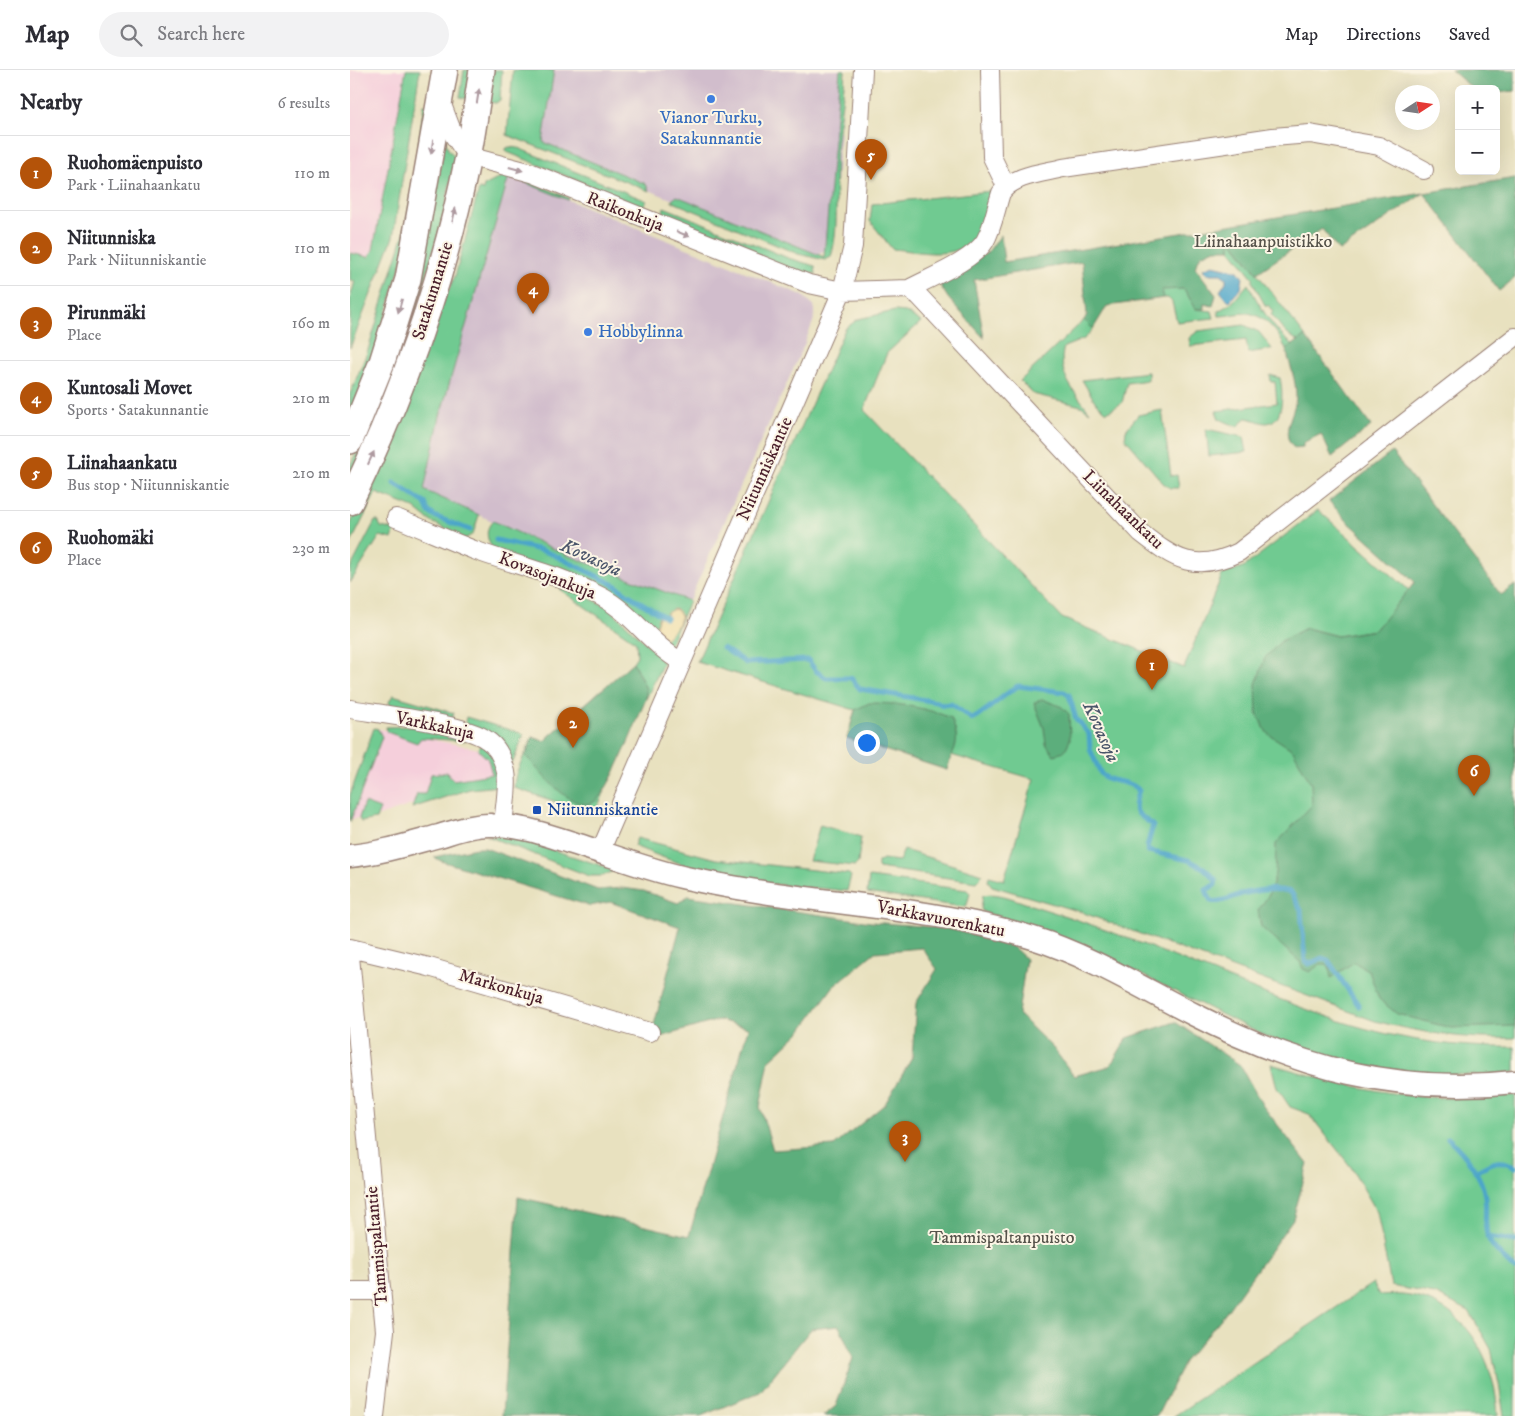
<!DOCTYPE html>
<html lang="en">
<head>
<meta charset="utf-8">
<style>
  :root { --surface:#fff; --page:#f2f2f3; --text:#2b2b33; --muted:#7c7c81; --line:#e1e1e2; --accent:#b45309 }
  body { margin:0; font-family:"IM FELL DW Pica",serif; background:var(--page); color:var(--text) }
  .controls { position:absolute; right:15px; top:15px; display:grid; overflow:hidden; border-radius:8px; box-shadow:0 5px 20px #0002 }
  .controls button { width:45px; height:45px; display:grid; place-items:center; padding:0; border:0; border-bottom:1px solid var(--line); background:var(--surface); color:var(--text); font:25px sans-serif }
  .compass { position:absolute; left:1045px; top:15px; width:45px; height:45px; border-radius:50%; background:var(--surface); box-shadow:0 5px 20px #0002; rotate:78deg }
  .you { position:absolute; left:516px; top:672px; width:18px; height:18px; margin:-12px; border:4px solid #fff; border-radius:50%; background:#1a73e8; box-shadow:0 0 0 8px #1a73e833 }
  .badge { display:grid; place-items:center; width:32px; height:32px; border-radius:50%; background:var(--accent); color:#fff; font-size:16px; font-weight:700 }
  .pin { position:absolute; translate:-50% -41px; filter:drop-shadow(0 1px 2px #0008) }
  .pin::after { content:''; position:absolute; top:26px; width:18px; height:15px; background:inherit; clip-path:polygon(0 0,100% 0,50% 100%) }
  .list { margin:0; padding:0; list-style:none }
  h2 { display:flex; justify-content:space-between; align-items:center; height:65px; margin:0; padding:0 20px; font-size:21px }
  h2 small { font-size:16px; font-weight:400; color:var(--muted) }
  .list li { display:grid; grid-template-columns:32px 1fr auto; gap:15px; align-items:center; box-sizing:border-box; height:75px; padding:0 20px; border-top:1px solid var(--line) }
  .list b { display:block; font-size:19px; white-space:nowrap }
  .list p { margin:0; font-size:16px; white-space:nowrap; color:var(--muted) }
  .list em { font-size:16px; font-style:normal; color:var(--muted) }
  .icon { flex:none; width:28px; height:28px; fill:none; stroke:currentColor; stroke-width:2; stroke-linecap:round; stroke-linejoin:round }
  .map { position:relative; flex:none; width:1165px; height:1346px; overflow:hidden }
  header { display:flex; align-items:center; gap:30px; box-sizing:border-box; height:70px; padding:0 25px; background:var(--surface); border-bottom:1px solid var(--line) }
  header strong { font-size:24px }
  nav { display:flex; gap:28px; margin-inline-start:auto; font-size:18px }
  .search { width:350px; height:45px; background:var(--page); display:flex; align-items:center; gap:12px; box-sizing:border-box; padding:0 18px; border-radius:28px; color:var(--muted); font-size:19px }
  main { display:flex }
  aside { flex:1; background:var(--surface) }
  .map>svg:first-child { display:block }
  .built { fill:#f5cfdb }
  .industrial { fill:#d1bdcc }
  .green { fill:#70ca91; stroke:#5d745e; fill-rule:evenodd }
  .forest { fill:#5cae7b; stroke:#536653; fill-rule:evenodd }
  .sand { fill:#eeda9e; stroke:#9c7c64 }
  .water { fill:#4ba5c9; stroke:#4a627a }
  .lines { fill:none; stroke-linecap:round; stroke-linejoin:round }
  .stream { stroke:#4ba5c9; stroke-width:5 }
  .minor-casing { stroke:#998075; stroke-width:20 }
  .tertiary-casing { stroke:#998075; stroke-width:25 }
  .secondary-casing { stroke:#998075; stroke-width:28 }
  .minor { stroke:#fff; stroke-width:18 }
  .tertiary { stroke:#fff; stroke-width:22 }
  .secondary { stroke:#fff; stroke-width:25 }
  .oneway { fill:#ae9aa0 }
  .shop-dot { fill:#3f7fe0; stroke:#fcf5e5; stroke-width:2 }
  .transit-dot { fill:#1a4fb4; stroke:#fcf5e5; stroke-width:2 }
  .labels { text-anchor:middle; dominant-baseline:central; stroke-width:4; stroke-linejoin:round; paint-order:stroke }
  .shop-label { font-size:18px; fill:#366cbe; stroke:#fcf5e5 }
  .street-label { font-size:18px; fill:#4a1f2b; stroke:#fcf5e5 }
  .park-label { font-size:18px; fill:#55524a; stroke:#fcf5e5 }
  .transit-label { font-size:18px; fill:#164399; stroke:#fcf5e5; text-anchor:start }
  .water-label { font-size:19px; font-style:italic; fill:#4a556a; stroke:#fcf5e5 }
</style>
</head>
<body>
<header>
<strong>Map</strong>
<div class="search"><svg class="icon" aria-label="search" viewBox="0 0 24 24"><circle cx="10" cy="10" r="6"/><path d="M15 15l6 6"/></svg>Search here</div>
<nav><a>Map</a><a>Directions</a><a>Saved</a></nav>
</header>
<main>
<aside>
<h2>Nearby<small>6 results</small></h2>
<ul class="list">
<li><span class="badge">1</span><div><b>Ruohomäenpuisto</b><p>Park · Liinahaankatu</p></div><em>110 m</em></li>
<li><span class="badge">2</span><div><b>Niitunniska</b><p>Park · Niitunniskantie</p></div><em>110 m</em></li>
<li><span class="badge">3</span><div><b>Pirunmäki</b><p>Place</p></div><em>160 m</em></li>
<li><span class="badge">4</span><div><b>Kuntosali Movet</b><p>Sports · Satakunnantie</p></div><em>210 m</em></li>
<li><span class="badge">5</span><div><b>Liinahaankatu</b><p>Bus stop · Niitunniskantie</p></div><em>210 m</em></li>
<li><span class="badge">6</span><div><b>Ruohomäki</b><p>Place</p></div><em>230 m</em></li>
</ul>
</aside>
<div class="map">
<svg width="1165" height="1346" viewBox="0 0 1165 1346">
  <rect width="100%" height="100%" fill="#fcf5e5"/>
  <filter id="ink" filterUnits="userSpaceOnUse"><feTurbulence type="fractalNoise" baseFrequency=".02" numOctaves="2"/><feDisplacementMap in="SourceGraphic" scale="10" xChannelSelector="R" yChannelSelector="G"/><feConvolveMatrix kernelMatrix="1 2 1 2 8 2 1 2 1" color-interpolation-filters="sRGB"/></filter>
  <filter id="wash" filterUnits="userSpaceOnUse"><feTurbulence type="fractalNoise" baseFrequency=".0096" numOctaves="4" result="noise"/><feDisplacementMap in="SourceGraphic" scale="20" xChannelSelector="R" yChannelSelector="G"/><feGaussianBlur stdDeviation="1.12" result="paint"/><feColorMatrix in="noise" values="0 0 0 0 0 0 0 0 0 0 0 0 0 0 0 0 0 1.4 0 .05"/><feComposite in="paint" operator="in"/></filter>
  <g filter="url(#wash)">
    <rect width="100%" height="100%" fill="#e8e1bf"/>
    <path class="built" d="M0 0H56L23 180 19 187 0 183Z
      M24 658 129 679 149 698 137 715 100 722 29 746 0 749V725Z"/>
    <path class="industrial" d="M183 0H494L486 115 484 175 463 187 169 67Z
      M159 106 452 225 463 235 465 243 463 252 454 275 339 531 217 485 74 420 90 346Z"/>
    <path class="green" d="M56 0H70L43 167 0 278V229L5 211 0 210V183L19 187 23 180Z
      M114 0H121L117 29 110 27Z
      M141 0H152L150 30 146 33 136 32Z
      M163 0H204L193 72 296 114 299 121 157 65Z
      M490 0H495C494 27 488 53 486 80 483 117 491 152 481 187L475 190 448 184 321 131 327 126 474 187Z
      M74 34 79 35 60 163 25 283 0 344V324L18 280 54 163 63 118Z
      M95 70 98 79 105 87 95 139 59 266 0 411V396L25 338 69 197 84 133Z
      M159 77 168 78 297 131 292 137 157 82 155 79Z
      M157 104 172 108 219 128 218 130 159 106 90 346 74 420 129 445 123 464 115 469 80 451 64 438 26 423 0 475V455L22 409 84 252 105 206 129 119 133 120 134 116Z
      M641 121C638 135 635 155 627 166 607 192 570 181 542 179L520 151 522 134Z
      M314 137 438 188 465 196 466 204 445 200 318 148 313 143Z
      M879 167 955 266 948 271 936 263 921 244 923 242 918 235 916 237 902 211 904 209 880 179Z
      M898 214C910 236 922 259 943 275L936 280C930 264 915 245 897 243 888 243 878 246 869 246L868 241 882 233Z
      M823 218 834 219 846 239 862 241 864 248 827 252 822 232 818 228H814L811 220Z
      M545 241 556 242 571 252 537 283 514 340 712 548 834 598 872 505 895 496 968 440 1110 565 1165 600V968C1117 970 1071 963 1025 951L731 842 642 816 638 811 639 806 654 810 684 709 601 685 597 700 497 668 505 640 347 592 495 259 508 249ZM1058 522 1027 598 956 558 987 566 1025 560Z
      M734 250 743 259 734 269 714 277C706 304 725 322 740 342L731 336 683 324 670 311Z
      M894 255 909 262 922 279 898 283 896 270 840 276 839 268 848 261Z
      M798 302V310L777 313 772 333 757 342 746 333 732 310Z
      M920 305 930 308C933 320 935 354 915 353 908 352 902 348 895 348L888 357 869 349 866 341 927 333 925 312H921Z
      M812 340 821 406 827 405 829 418H820L813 413 775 368 776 360 788 345Z
      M856 359 894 367 897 382 859 386Z
      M25 451H28L31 457 45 460 42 469 30 466 0 513V499Z
      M143 451 217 485 339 531 319 576 266 533 143 479C137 471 134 459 143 451Z
      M215 517 258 537 307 584 313 593 296 629V619L283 592 287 586 286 572 209 519Z
      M252 619 246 730 255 721 244 744 164 718C164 699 176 686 182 667L194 671Z
      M43 625 104 643 101 651 41 638 39 632Z
      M116 647 174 664 163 692 161 693 115 652Z
      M64 656 115 667V671L71 668 67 673 37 662 36 657Z
      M24 658 28 659 32 667 0 752V725Z
      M135 675 148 690 150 716 120 719 62 738 67 724H75L81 704 97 702 103 710 142 704 138 689 128 680 129 676Z
      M14 733 30 739 26 749 11 752 9 748Z
      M470 755 511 767 508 793 505 796 459 791Z
      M137 766 163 767 262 799 263 801 253 806H239Z
      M287 768 366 789 499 804 501 806 497 821C463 817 428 816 394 810 356 803 320 791 284 776Z
      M554 780 633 804 626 812 528 798V792L533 789 549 791Z
      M519 807 617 820 620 823 617 835 613 837 517 823Z
      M633 825C649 821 670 832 684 836 790 867 889 918 993 952 1051 970 1105 978 1165 977V1002L1128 1005 1081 1004 998 994 917 967 734 876 671 853 633 842 631 839Z
      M921 994C1009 1020 1073 1035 1165 1025V1346H1154L1149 1314 1141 1279 1119 1241 1085 1224 1041 1216 1027 1142 1001 1097 959 1044 940 1037 927 1018Z
      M1023 1213 1029 1225C1105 1218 1144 1277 1148 1346H824Z"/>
    <path class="forest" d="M1101 0H1165V21L1146 23V19H1123Z
      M1165 108V208L1149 221 1074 123 989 181 972 159 907 203 880 168V179H865L851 185 845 197 866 225 863 236 854 234V239H846L834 219 812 220 814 228 757 236 743 259 734 250 737 245 732 192 624 210 634 268 598 228 587 210 637 183 651 165 654 192Z
      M955 266 1021 356 982 387 971 364 953 373V377L944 378C928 363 946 343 946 326 946 310 940 295 936 280Z
      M1042 382 1151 525 1165 515V956L1101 958 1047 944 1029 929 1019 901 1004 892 981 908 979 897 975 894H970L960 902 953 899 950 892 911 857 908 840C928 815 925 804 926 774L962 735 961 714 943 680 917 663 907 644 906 614 915 588 931 571 956 558 987 566 1025 560 1065 512 996 450 979 431Z
      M283 592 296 619V629C287 649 259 727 242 733 221 741 188 700 176 686L182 667 194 671Z
      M692 629 712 637 719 644 720 670 714 682 704 685 696 674 694 658 684 633Z
      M519 633C548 633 574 637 601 648 612 676 604 674 597 700L497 668 505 640Z
      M126 778H135L248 820 272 818 294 821 328 833 338 826 521 852 595 858 661 875 676 889 668 944 703 978 724 1006 760 996 777 968 825 952 890 995 913 1036 958 1094 943 1149 875 1244 834 1292 807 1346H473L486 1336 503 1288 489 1256 461 1259 410 1322 351 1346H152L168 1127 339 1166 398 958 369 950 300 970 330 857 260 832 240 836 91 791 84 787ZM572 878 587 899 566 933 562 988 535 1034 484 1076 423 1080 410 1037 419 991 451 961 483 917 525 882Z"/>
    <path class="sand" d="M324 539 328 541 331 546 327 556 315 569 304 562 309 546 316 549V543Z"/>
    <path class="water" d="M863 195 888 201 893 208 891 218 879 232 870 221 876 212V208L871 204H857L853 199Z"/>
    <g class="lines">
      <path class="stream" d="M44 413 75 433 78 441 84 446 120 460
        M146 470 191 480 204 485 265 515 277 524 316 548
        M373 578 396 593 458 590 466 601 476 608H501L510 619 587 632 593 635 601 634 622 649C630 647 657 622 668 616L714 622 719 625 726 649 739 664 740 679 751 704C761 714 778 709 789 720 781 742 785 742 803 755L797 777 798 781 838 790 854 798 866 810 865 815 856 820 861 831C872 834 885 825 896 823 909 820 928 818 941 822L951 840 955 891 959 894 972 888 978 890 1009 936
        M1098 1068C1114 1083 1132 1105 1135 1127 1137 1141 1133 1158 1139 1170 1144 1181 1156 1190 1165 1199
        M1125 1102C1140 1094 1149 1086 1165 1097
        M1137 1167 1165 1171"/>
    </g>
  </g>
  <g filter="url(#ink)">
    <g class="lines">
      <defs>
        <path id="minor" d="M640 0 642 87 656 116
          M91 32 104 66 118 86 182 103 459 214 492 221 559 219 569 226 791 463C825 490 846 503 889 482L1165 267
          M559 219C579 208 623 191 635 171 643 157 646 138 651 123 663 105 693 103 713 98L923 67 960 64 1029 76 1074 100
          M46 448C72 458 98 470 124 480 167 496 212 505 252 527 283 544 301 575 332 592
          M0 639C30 644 116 654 137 670 148 677 153 689 156 702 159 715 154 741 153 755
          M250 782 492 221 503 176 513 0
          M0 878 79 897 300 962
          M0 886 35 1261 25 1346
          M0 1221H32"/>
        <path id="tertiary" d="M0 786C31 783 59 774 89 766 106 761 124 754 142 755 169 755 194 764 219 772 259 784 300 801 341 809 455 834 572 834 683 868 740 886 790 917 843 944 947 997 1047 1025 1165 1012"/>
        <path id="secondary" d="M0 371 32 292 58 209 95 0
          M0 432C54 321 94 207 118 87 124 58 127 29 132 0"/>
      </defs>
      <use href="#minor" class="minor-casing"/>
      <use href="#tertiary" class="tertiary-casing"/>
      <use href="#secondary" class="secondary-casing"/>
      <use href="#minor" class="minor"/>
      <use href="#tertiary" class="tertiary"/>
      <use href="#secondary" class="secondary"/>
    </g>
    <defs><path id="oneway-solid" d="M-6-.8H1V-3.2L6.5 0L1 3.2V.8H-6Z" transform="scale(1.25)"/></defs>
    <g class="oneway">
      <use href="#oneway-solid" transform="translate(128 26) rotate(-81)"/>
      <use href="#oneway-solid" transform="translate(82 77) rotate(99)"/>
      <use href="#oneway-solid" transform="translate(166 99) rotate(15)"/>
      <use href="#oneway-solid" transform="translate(104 145) rotate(-77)"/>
      <use href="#oneway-solid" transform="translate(333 164) rotate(22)"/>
      <use href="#oneway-solid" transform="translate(50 236) rotate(106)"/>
      <use href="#oneway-solid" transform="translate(21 388) rotate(-65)"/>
    </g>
  </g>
  <g class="shop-dot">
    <circle cx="361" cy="29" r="5"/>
    <circle cx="238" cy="262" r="5"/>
  </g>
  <rect class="transit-dot" x="182" y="735" width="10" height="10" rx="2.5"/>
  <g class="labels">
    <g class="shop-label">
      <text x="361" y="48">Vianor Turku,<tspan x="361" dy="21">Satakunnantie</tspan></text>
      <text x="248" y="262" text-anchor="start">Hobbylinna</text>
    </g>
    <g class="street-label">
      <text transform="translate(275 142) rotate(21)">Raikonkuja</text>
      <text transform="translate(83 221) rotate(-73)">Satakunnantie</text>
      <text transform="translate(415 399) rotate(-66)">Niitunniskantie</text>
      <text transform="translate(773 440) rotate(44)">Liinahaankatu</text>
      <text transform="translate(197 506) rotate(21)">Kovasojankuja</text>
      <text transform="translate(85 656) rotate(12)">Varkkakuja</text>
      <text transform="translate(591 849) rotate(11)">Varkkavuorenkatu</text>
      <text transform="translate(151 917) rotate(16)">Markonkuja</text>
      <text transform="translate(27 1176) rotate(-95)">Tammispaltantie</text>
    </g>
    <g class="park-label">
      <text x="913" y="172">Liinahaanpuistikko</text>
      <text x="652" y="1168">Tammispaltanpuisto</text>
    </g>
    <g class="transit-label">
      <text x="197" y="740">Niitunniskantie</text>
    </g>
    <g class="water-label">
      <text transform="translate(241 488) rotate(25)">Kovasoja</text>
      <text transform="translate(751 662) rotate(66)">Kovasoja</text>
    </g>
  </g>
</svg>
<div class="controls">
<button>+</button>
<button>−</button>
</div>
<svg class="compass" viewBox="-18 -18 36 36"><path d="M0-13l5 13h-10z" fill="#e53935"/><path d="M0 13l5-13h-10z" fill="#7c7c81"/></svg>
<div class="you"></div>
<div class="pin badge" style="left:802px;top:620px">1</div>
<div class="pin badge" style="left:223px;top:678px">2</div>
<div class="pin badge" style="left:555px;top:1092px">3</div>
<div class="pin badge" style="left:183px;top:244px">4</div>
<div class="pin badge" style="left:521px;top:110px">5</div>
<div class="pin badge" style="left:1124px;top:726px">6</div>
</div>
</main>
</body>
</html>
